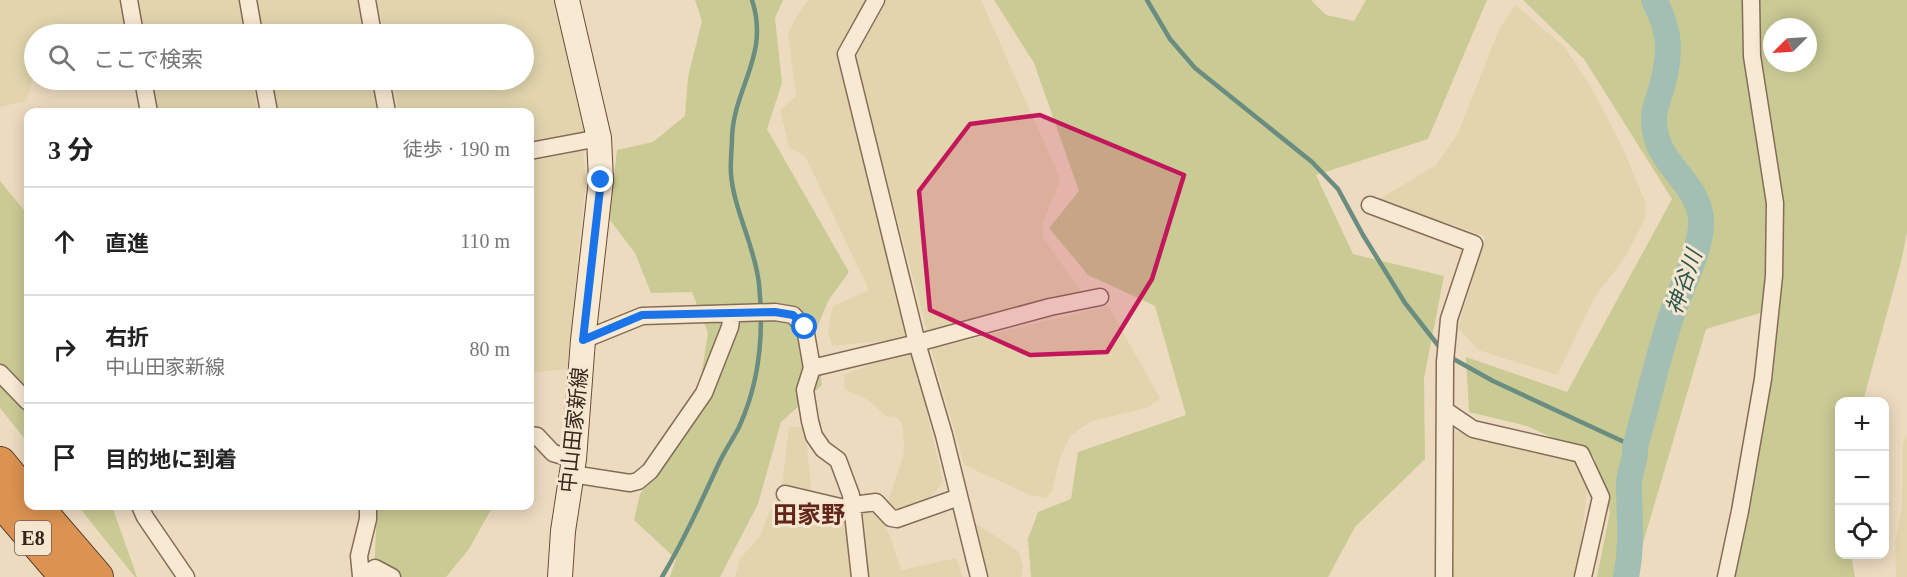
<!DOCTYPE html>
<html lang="ja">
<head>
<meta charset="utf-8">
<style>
  :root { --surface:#fff; --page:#f2f2f2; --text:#222; --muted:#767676; --line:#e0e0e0 }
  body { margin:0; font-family:"Times New Roman","Noto Sans JP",serif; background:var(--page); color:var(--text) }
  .controls { position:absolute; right:18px; bottom:18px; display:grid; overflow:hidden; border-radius:12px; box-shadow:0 3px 15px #0003 }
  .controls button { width:54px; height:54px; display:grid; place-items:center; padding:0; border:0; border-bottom:2px solid var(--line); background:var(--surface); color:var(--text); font:30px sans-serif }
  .compass { position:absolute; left:1763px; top:18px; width:54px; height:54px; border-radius:50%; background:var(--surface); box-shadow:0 3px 15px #0003; rotate:246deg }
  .stop { position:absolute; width:18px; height:18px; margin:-14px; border:4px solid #1a73e8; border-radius:50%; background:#fff }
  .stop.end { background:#1a73e8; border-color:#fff; box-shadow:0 2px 6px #0008 }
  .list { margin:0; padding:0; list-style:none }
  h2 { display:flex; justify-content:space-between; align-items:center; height:78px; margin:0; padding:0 24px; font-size:26px }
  h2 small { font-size:20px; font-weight:400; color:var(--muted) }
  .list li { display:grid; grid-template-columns:39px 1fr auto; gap:18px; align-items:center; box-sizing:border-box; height:108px; padding:0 24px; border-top:2px solid var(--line) }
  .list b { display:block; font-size:22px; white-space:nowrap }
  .list p { margin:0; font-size:20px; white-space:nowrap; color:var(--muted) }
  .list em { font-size:20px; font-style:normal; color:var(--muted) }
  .icon { flex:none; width:33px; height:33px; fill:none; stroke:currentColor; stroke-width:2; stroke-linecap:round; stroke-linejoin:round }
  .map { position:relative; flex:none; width:1907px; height:577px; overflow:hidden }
  .search { position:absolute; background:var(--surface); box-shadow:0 3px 15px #0003; left:24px; top:24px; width:510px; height:66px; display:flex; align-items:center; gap:15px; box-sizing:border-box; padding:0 21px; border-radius:33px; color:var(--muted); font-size:22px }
  .panel { position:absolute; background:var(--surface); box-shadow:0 3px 15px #0003; left:24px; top:108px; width:510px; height:402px; border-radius:12px }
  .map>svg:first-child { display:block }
  .farmland { fill:#e2d5ad }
  .green { fill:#c9ca94; fill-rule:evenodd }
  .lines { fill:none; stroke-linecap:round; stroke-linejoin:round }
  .stream { stroke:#6a8c81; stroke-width:4.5 }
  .river { stroke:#a3bfb4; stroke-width:26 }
  .minor-casing { stroke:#856c58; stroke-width:19 }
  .secondary-casing { stroke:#674d3b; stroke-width:26 }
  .motorway-casing { stroke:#533b2d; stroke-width:34 }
  .minor { stroke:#f8e9d2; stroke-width:16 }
  .secondary { stroke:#f8e9d2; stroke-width:24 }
  .motorway { stroke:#dc9250; stroke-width:32 }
  .route { stroke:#1a73e8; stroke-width:8 }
  .marked { fill:#c2185b; fill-opacity:0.2; stroke:#c2185b; stroke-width:4.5; stroke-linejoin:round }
  .labels { text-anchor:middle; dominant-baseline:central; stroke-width:6; stroke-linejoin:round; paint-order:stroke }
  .shield { fill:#f4e6cf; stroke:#6e6052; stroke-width:1.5 }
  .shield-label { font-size:20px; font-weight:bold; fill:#35261c }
  .street-label { font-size:21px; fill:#35261c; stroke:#f4e6cf }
  .water-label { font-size:22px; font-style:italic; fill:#2c554e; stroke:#f4e6cf }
  .quarter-label { font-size:24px; font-weight:bold; fill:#61251c; stroke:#f4e6cf }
</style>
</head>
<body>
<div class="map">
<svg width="1907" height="577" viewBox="0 0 1907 577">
  <rect width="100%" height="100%" fill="#eddbc0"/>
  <path class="farmland" d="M0 0H121L127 34H34V80H36H33L26 101 0 107Z
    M137 0H239L245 34H144Z
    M256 0H357L363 34H263Z
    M377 0H554L587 128 584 134 530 145V112H399L393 80H524V34H384Z
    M808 0H866L840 51 906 336 890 340 832 346 828 330 833 306 869 290 805 156 789 148 780 110 796 96 788 34 798 14Z
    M882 0H981L1059 176V184L1043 222V238L1082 292 927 330 853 54Z
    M1515 5 1565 47 1592 89 1621 144 1646 203 1645 219 1624 259 1595 297 1557 375 1478 350 1458 328 1485 236 1378 200 1436 165 1458 133 1499 29Z
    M97 80H136V83L115 88Z
    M152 80H252L258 112H159Z
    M272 80H371L377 112H278Z
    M583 151 586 179 567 369 530 373V161Z
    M1108 306 1160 398 1147 408 1092 421 1070 436 1060 458 1052 491 1046 498 1030 495 964 465 931 349Z
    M899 353 913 354 943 481 935 493 903 517 888 502 904 452 903 427 898 418 886 416 868 400 845 390 844 375Z
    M789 427H805L813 506 845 513 849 542 851 577H735L740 559 760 536 769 513 781 493Z
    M1455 431 1499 440 1577 461 1587 491 1577 577H1453Z
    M1907 434V577H1896L1895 543 1902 507 1903 444Z
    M861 512H874L882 520 891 539 901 570 956 558 963 577H867Z
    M974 522 1019 552 1023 567 1021 577H987Z"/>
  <path class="green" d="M695 0H783L775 18 782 83 767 129 849 272 828 301 815 333 822 385 781 422 758 504 720 577H670L676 559 634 520 640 494 689 429 701 377 708 333 692 292 651 293 635 253 609 219 617 150 653 142 685 116 688 77 702 21Z
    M994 0H1311L1326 15 1354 21 1366 0H1487L1428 139 1316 175 1353 254 1444 276 1424 378 1425 459 1355 527 1328 577H1031L1028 539 1038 512 1071 499 1078 452 1186 415 1155 306 1088 275 1049 228 1079 191 1034 63Z
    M1523 0H1907V232L1902 258 1863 401 1840 402V554L1851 555 1855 577H1735L1757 463 1780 307 1706 329 1633 577H1597L1610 512 1594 457 1527 426 1469 412 1466 357 1567 392 1672 199 1584 59ZM1772 27H1808V63H1772Z
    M0 181 28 215V443L0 408Z
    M78 506H112L137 577H135Z
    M377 506H493L469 549 446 577H374Z"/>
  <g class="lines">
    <path class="stream" d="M1147 0 1170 39 1195 68 1312 162 1338 189 1363 235 1405 303 1441 349
      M1450 357 1493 381 1635 447
      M662 577C684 540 701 502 719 463 725 450 733 439 739 427 760 382 764 333 759 284 755 246 734 211 731 174 730 162 732 149 732 137 734 87 770 55 752 0"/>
    <path class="river" d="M1626 577C1633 542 1629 518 1629 484 1629 471 1637 459 1635 447 1648 402 1658 355 1673 311 1682 286 1703 245 1701 219 1697 178 1653 165 1654 118 1654 108 1659 97 1662 87 1671 52 1671 32 1654 0"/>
    <defs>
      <path id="minor" d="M129 0 135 34
        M248 0 254 34
        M367 0 373 34
        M876 0 846 54 917 343 944 435 979 577
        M143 80 149 112
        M263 80 269 112
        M381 80 387 112
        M530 151 599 138
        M1370 205 1474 244 1449 319 1445 362 1444 577
        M583 340 642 316 775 312 793 315 805 328 812 368 917 343 1050 307 1100 297
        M812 368 805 390 810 421 814 436 823 449 838 460 851 495 860 577
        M0 373 28 402
        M1445 410 1473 429 1581 454 1601 497 1583 577
        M530 435 537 436 553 453 574 459
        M572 474 630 483 638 481 650 471 704 393 730 327 732 314
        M785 494 853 510
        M853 505 876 502 891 518 897 519 959 497
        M140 506 145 517 186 577
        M361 576 359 556 368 519V506
        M361 577 375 568 392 577
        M1726 577 1740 511 1763 379 1774 276 1775 203 1752 56 1751 0"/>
      <path id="secondary" d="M560 577 563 531 574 459 583 340 601 180 599 138 567 0"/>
      <path id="motorway" d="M0 463 28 497
        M0 500 66 577
        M36 506 97 577"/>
    </defs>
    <use href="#minor" class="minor-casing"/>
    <use href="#secondary" class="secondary-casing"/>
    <use href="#motorway" class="motorway-casing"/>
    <use href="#minor" class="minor"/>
    <use href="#secondary" class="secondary"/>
    <use href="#motorway" class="motorway"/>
  </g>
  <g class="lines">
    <path class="route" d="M601 180 583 340 642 315 775 312 793 315 805 327"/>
  </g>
  <path class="marked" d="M1040 115 1184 175 1152 279 1107 352 1030 355 930 310 919 191 970 124Z"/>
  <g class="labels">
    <rect class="shield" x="15" y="521" width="36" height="34" rx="4.5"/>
    <g class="shield-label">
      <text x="33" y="538">E8</text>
    </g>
    <g class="street-label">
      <text transform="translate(574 430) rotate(-84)">中山田家新線</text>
    </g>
    <g class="water-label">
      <text transform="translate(1684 282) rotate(-71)">神谷川</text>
    </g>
    <g class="quarter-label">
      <text x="809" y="515">田家野</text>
    </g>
  </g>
</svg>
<div class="controls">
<button>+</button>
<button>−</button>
<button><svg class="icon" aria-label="locate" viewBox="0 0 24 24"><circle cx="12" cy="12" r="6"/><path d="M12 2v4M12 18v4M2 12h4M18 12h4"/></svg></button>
</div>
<svg class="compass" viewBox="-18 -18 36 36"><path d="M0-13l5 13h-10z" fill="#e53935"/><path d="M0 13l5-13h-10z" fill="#767676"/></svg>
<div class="stop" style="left:805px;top:327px"></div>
<div class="stop end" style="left:601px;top:180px"></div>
<div class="search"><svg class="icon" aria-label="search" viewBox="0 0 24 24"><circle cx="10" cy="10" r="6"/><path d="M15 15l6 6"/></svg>ここで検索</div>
<section class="panel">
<h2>3 分<small>徒歩 · 190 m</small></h2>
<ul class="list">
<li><svg class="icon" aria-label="ahead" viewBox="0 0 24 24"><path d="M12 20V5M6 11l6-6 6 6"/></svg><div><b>直進</b></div><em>110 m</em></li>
<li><svg class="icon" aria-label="right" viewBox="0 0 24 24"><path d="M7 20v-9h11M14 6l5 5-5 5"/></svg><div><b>右折</b><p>中山田家新線</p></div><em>80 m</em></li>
<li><svg class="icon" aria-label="arrive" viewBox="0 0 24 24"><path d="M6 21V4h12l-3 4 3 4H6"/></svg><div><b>目的地に到着</b></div></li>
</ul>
</section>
</div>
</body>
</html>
